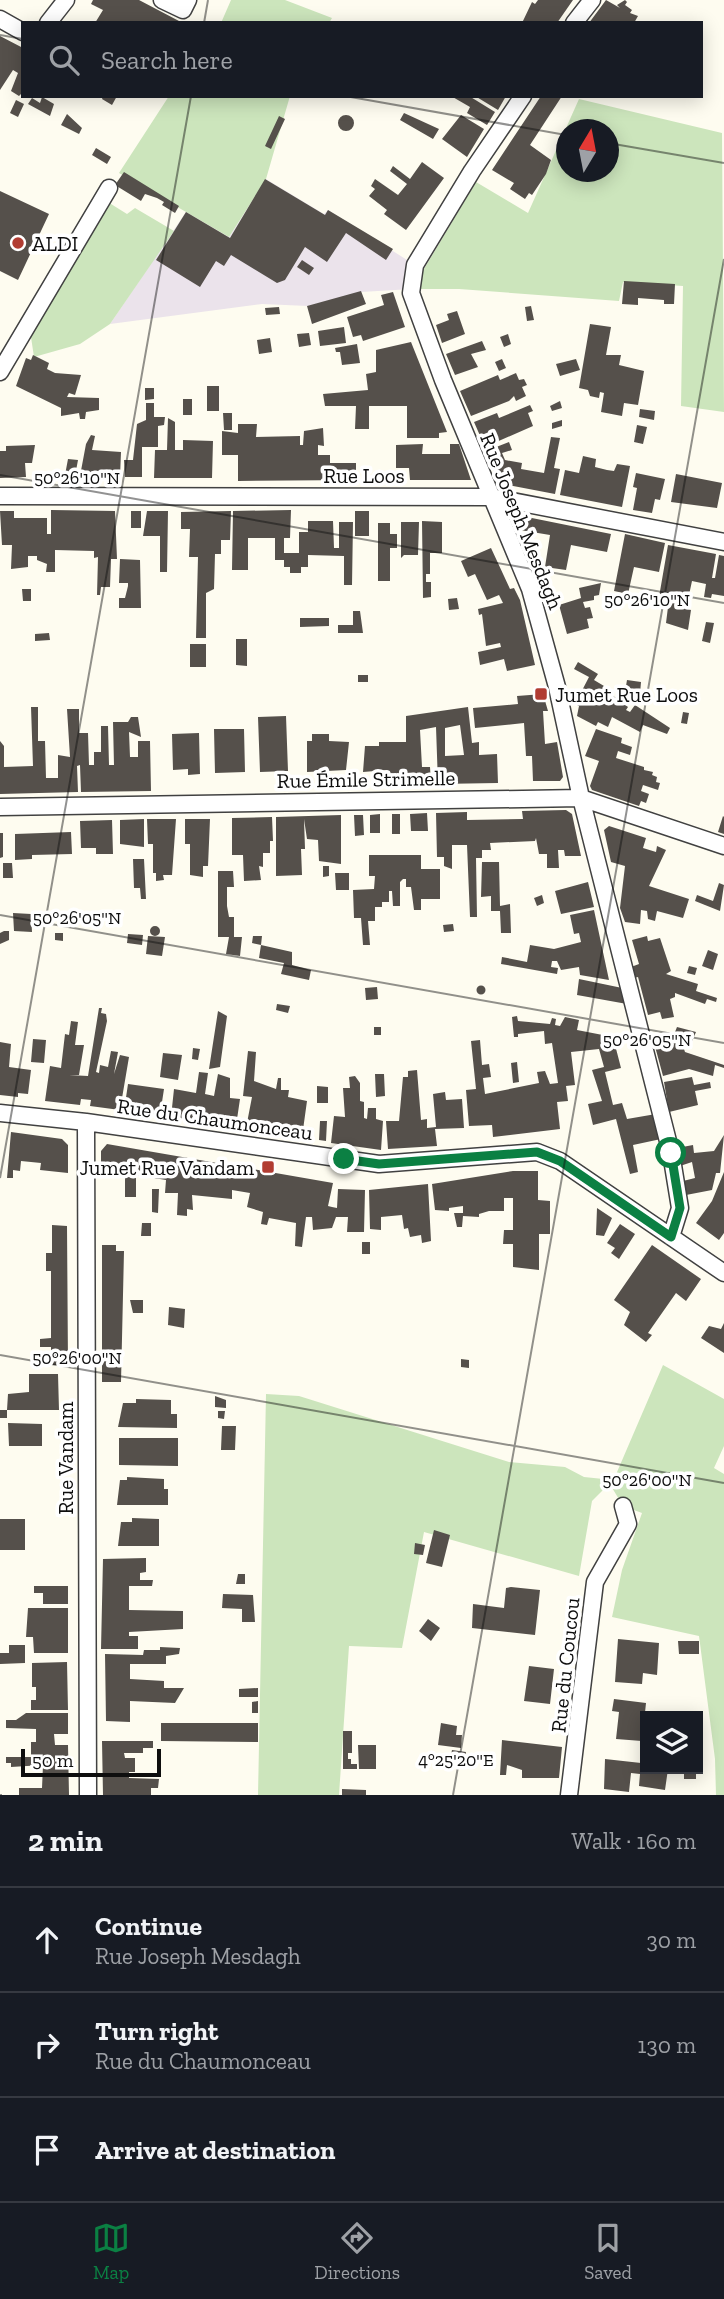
<!DOCTYPE html>
<html lang="en">
<head>
<meta charset="utf-8">
<style>
  :root { --surface:#171b24; --page:#20242c; --text:#f1f3f6; --muted:#9ea1a6; --line:#363941; --accent:#0b8043 }
  body { margin:0; font-family:"Zilla Slab",serif; background:var(--page); color:var(--text) }
  .controls { position:absolute; right:21px; bottom:21px; display:grid; overflow:hidden; border-radius:0px; box-shadow:0 4px 18px #0003 }
  .controls button { width:63px; height:63px; display:grid; place-items:center; padding:0; border:0; border-bottom:2px solid var(--line); background:var(--surface); color:var(--text); font:35px sans-serif }
  .compass { position:absolute; left:556px; top:119px; width:63px; height:63px; border-radius:50%; background:var(--surface); box-shadow:0 4px 18px #0003; rotate:10deg }
  .scale { position:absolute; left:21px; bottom:18px; width:140px; box-sizing:border-box; padding-left:7px; border:4px solid #0e0e0e; border-top:0; font-size:19px; line-height:24px; white-space:nowrap; color:#0e0e0e; -webkit-text-stroke:5px #fff; paint-order:stroke }
  .stop { position:absolute; width:21px; height:21px; margin:-16px; border:5px solid #0b8043; border-radius:50%; background:#fff }
  .stop.end { background:#0b8043; border-color:#fff; box-shadow:0 2px 7px #0008 }
  .list { margin:0; padding:0; list-style:none }
  h2 { display:flex; justify-content:space-between; align-items:center; height:91px; margin:0; padding:0 28px; font-size:30px }
  h2 small { font-size:23px; font-weight:400; color:var(--muted) }
  .list li { display:grid; grid-template-columns:46px 1fr auto; gap:21px; align-items:center; box-sizing:border-box; height:105px; padding:0 28px; border-top:2px solid var(--line) }
  .list b { display:block; font-size:26px; white-space:nowrap }
  .list p { margin:0; font-size:23px; white-space:nowrap; color:var(--muted) }
  .list em { font-size:23px; font-style:normal; color:var(--muted) }
  .icon { flex:none; width:38px; height:38px; fill:none; stroke:currentColor; stroke-width:2; stroke-linecap:round; stroke-linejoin:round }
  .map { position:relative; flex:none; width:724px; height:1795px; overflow:hidden }
  .search { position:absolute; background:var(--surface); box-shadow:0 4px 18px #0003; left:21px; right:21px; top:21px; height:77px; display:flex; align-items:center; gap:18px; box-sizing:border-box; padding:0 24px; border-radius:0px; color:var(--muted); font-size:26px }
  .sheet { height:406px; background:var(--surface) }
  nav { display:flex; justify-content:space-around; align-items:center; box-sizing:border-box; height:98px; border-top:2px solid var(--line); background:var(--surface); font-size:19px; color:var(--muted) }
  nav a { display:grid; justify-items:center; gap:4px }
  nav .on { color:var(--accent) }
  .map>svg:first-child { display:block }
  .industrial { fill:#ebe3eb }
  .green { fill:#cce5bc; fill-rule:evenodd }
  .building { fill:#55504b; fill-rule:evenodd }
  .lines { fill:none; stroke-linecap:round; stroke-linejoin:round }
  .minor-casing { stroke:#414141; stroke-width:19 }
  .minor { stroke:#fff; stroke-width:16 }
  .route { stroke:#0b8043; stroke-width:9 }
  .ticks { fill:none; stroke:#0e0e0e; stroke-width:2; stroke-opacity:0.45 }
  .poi-dot { fill:#b13c32; stroke:#fff; stroke-width:2.5 }
  .labels { text-anchor:middle; dominant-baseline:central; stroke-width:7; stroke-linejoin:round; paint-order:stroke }
  .poi-label { font-size:21px; fill:#0e0e0e; stroke:#fff; text-anchor:start }
  .street-label { font-size:21px; fill:#0e0e0e; stroke:#fff }
  .ticks-label { font-size:18px; text-anchor:middle; fill:#0e0e0e; stroke:#fff; stroke-width:7; stroke-linejoin:round; paint-order:stroke }
</style>
</head>
<body>
<div class="map">
<svg width="724" height="1795" viewBox="0 0 724 1795">
  <rect width="100%" height="100%" fill="#fefcf0"/>
  <path class="industrial" d="M266 179 324 214 328 210 415 265 412 289 361 292 308 306 262 304 110 324 186 212 229 237Z"/>
  <path class="green" d="M231 0H285L332 18 329 23H221Z
    M169 96H290L266 179 229 237 119 173Z
    M579 99 722 133 724 412 681 406 683 286 623 282 619 301 459 289H412L476 182 528 213ZM566 130H608V172H566Z
    M103 199 127 214 135 208 174 231 110 324 80 344 34 357 29 324Z
    M663 1365 724 1399V1446L714 1468 724 1474V1795H716L715 1759 699 1636 612 1617 622 1570 642 1513 623 1506 611 1486Z
    M266 1394 299 1396 509 1462 565 1467 584 1477 613 1480 592 1501 579 1576 424 1532 402 1648 349 1646 339 1795H258Z"/>
  <path class="building" d="M93 0H139L179 21 95 23 103 10 91 4Z
    M538 0H573L557 23H522L532 2 535 4Z
    M606 0 620 8 617 5 625 0 627 2 625 5 632 10 630 13 638 16 634 23H589Z
    M0 36 23 48V92L19 96 11 91 18 73 13 70 0 90Z
    M103 96H117L112 105 102 99Z
    M451 96H469L495 112 487 125 467 113 470 107Z
    M475 96H506L498 110Z
    M541 96H562L530 145 551 160 546 174 532 195 529 193 525 199 510 189 514 183 492 170Z
    M42 97 54 104 50 116 28 104 32 98 40 103Z
    M16 100 24 104 18 117 10 113Z
    M404 113 439 129 433 139 400 120Z
    M67 114 82 128 79 134 61 125Z
    M461 115 484 129 467 157 442 139Z
    M338 123a8 8 0 1 1 16 0a8 8 0 1 1-16 0Z
    M279 116 285 119 271 149 265 146Z
    M96 148 111 157 107 164 92 155Z
    M422 162 444 178 406 230 384 214 387 210 369 196 375 189 371 186 375 179 398 195 407 184 390 171 393 166 410 179Z
    M124 172 179 206 175 213 162 205 164 202 157 198 145 194 141 201 115 185Z
    M265 179 325 215 328 210 393 249 386 260 346 233 327 262 305 247 285 280 277 283 231 255 224 266 216 261 200 287 156 260 186 212 230 238Z
    M0 191 49 214 18 280 0 271Z
    M302 260 314 268 309 275 297 267Z
    M624 281 675 284 674 304H664V300L638 298V305L622 304Z
    M361 291 366 304 312 324 307 306Z
    M393 292 405 327 363 341 361 335 353 337 347 317 384 305 381 295Z
    M531 306 534 320 527 321 525 307Z
    M279 307 280 314 266 315 265 308Z
    M457 311 465 334 442 343 436 325 449 320 447 314Z
    M590 324 611 327 606 355H621L619 365 644 371 638 405 624 403 622 416 601 412 604 393 600 392 599 398 590 396 588 390 579 388Z
    M344 327 346 343 320 346 318 331Z
    M309 333 311 345 299 347 297 334Z
    M508 334 511 344 504 347 500 337Z
    M270 338 272 352 259 354 257 340Z
    M482 341 486 350 471 354 478 367 455 375 446 354Z
    M411 342 447 432 439 433V438H407V406H369V429H355L356 406H325L323 394 368 390 366 374 376 372V350Z
    M357 344 360 363 342 365 340 352H336L335 348Z
    M33 355 49 363 47 369 55 373 81 375 75 395 69 393 67 397 99 398V410L86 412 85 419H80L79 413 61 416V408L16 386 26 358 31 360Z
    M502 359 506 368 499 371 495 362Z
    M576 359 580 370 560 376 556 364Z
    M516 373 519 380 524 379 527 385 522 387 526 396 516 401 514 396 509 401 471 416 460 391 498 375 500 380Z
    M207 386H219V411H207Z
    M145 388H154V399L145 400Z
    M183 399H192V415H183Z
    M560 401 562 408 552 411 550 406Z
    M146 403H154V417H165L164 425 158 426V447H142V477H125L124 460H133L137 424 146 420Z
    M530 405 533 411 528 413 533 426 485 447 474 422 497 413 499 418Z
    M640 409 655 411 654 420 639 417Z
    M223 413H232V430H224Z
    M168 418 175 422V450H183V440L213 441 212 478H154L155 450H167Z
    M562 420V426L552 429V423Z
    M238 424H257L256 437 300 436V445H303L304 431 323 428 324 446 318 445V455H330V463H356V480L238 481V455H222V431L238 433Z
    M637 425 647 427 643 444 634 442Z
    M91 435 95 436 92 450 121 452 120 477 80 476 86 444Z
    M551 437 560 438 554 468 560 469 555 494 503 484 497 479 486 451 509 442 512 450 502 453 505 460 522 463 521 469 544 473Z
    M423 444 422 454H450V444H459L471 480H410L409 468H396V445Z
    M35 445 32 463H25L26 477 0 478V451H6V446Z
    M583 456 596 459 595 467 607 470 614 471 617 464 630 466 622 507 560 495 565 470 579 473Z
    M68 459 78 460 75 476 65 475Z
    M636 473 665 479 660 500 655 499 652 513 633 510 637 488 633 487Z
    M676 474 722 483 717 508 671 502Z
    M51 510 115 511 117 559H111L110 587H101L100 595H97L98 557 94 558V551L55 550V572H46L47 564 37 560V556H28V567L11 569 12 545H2L0 511H14V518H47V534H51Z
    M291 510 290 538H284V553H299V532H308V521H333L334 548H339V522H353L352 585H344V556L308 555V567H301V573H290V567H284V560H275V538H248V570H232L233 511Z
    M131 511H141V528H131Z
    M147 511H168L167 572H160V536H143Z
    M231 511 230 540H221V554H215L214 589 206 593V638H196L198 557H189L190 529H181V512Z
    M355 511H369V536H355Z
    M517 515 611 534 607 552 571 545 566 570 545 567 550 535 520 530 515 519Z
    M422 521 442 522V553H430V574H426V582H431V597L423 598Z
    M401 522H419L418 555H404L401 558Z
    M378 523H390V534H397V548H390V581H378Z
    M625 534 665 543 659 572 634 567 628 594 614 591Z
    M668 545 716 554 712 578H715L719 555 724 556V596L712 594 711 598 704 597 706 584 692 581 686 609 691 610 688 630 666 623 669 599 659 597Z
    M491 548 510 589 514 588 520 600 535 665 507 671 504 659 480 665 478 652 501 647 500 643 486 646 482 614 479 615 478 609 503 603 499 595 487 600 475 574 468 577 461 561Z
    M120 559 140 560 141 608H119V598H125L128 586V583H119Z
    M601 583 599 595 594 596V600L583 602 585 608 590 607 593 618 587 619 589 628 567 634 559 605 581 598 579 588Z
    M22 589H31V601H23Z
    M457 598 459 609 449 610 448 599Z
    M353 611H360L363 633H338V625H353Z
    M300 618H329V626L300 627Z
    M706 622 714 623 710 643 702 641Z
    M49 633 50 640 35 641V634Z
    M236 639H247V666L236 665Z
    M190 644H206V667H190Z
    M578 662 598 674 594 680 614 692 612 695 628 707 626 710 630 712 635 705 670 728 667 734 643 725 640 732 612 717 608 727 598 722 596 726 577 716 579 706 575 704 589 677 574 669Z
    M358 675H368V682H358Z
    M627 680 641 682 640 694 625 692Z
    M543 694 548 711H543L545 744 557 742 563 777 560 781H533L532 756H526L524 723 475 728 473 708 518 704 517 696Z
    M31 707H38V741H45L46 778H58V755L70 757 67 709H79V733H88L89 765H94V752H101V726H108L109 765H114L113 722H128L131 717H138L141 737 129 732 130 757H138V741H150L151 791 81 792 80 765 77 766 78 792 0 794V741L4 746V767L33 766Z
    M468 707 472 743 479 742V755L497 754 498 783 438 784 436 727 420 730 422 767H430L431 784 391 786 390 772 387 770 363 772 365 746H379V742H406V716ZM460 725 464 755 445 756V728Z
    M683 712 689 713 687 724 681 723Z
    M286 716 288 771 260 772 258 717Z
    M214 729H244L245 772 215 773Z
    M596 729 622 738 621 743 632 747 630 755 618 751 616 758 644 767V770L653 772 652 775 657 777 656 782 660 783 658 790 643 785 641 791 649 794 646 803 641 801 639 806 592 790 590 786 599 761 585 756Z
    M199 733 200 774 188 775V769L173 770 172 734Z
    M312 734H329V741L349 742 346 770 307 772V741H312Z
    M566 810 572 814 581 856H565L564 850H558L559 868H547V854H539L536 838 535 841 490 843 491 850H482V858H476L477 917H470L467 845H452V869L444 866V857H437L436 813 467 812V820L523 819 522 811Z
    M427 813 428 831H411L410 814Z
    M380 814V833H370V815Z
    M392 814H400V834H392Z
    M341 815V864L319 861 318 840 307 839 304 819 305 849H301L302 875 276 876V817Z
    M354 815H363L364 835 355 836Z
    M723 816 724 817V834L718 832Z
    M272 817 273 841H270V853H263V867L259 866 261 880 244 881 243 855H232V818Z
    M144 819V847L120 844V820Z
    M147 819H176L172 875H163L164 880 156 881V873H153V844H148Z
    M185 819H210L208 866H203V877L190 875V844H185Z
    M112 820 113 854H96V848H81L80 821Z
    M609 826 646 838 643 848 656 852 657 846 666 850 649 886 689 899 683 918 657 911 655 921 648 919 647 911 641 910 640 924 625 922 620 908 625 866 611 862 604 830Z
    M71 832 72 854 32 855V859L15 860V834Z
    M0 833H3V857L0 858Z
    M369 855H421V869H440V899H421V910H414L411 887H406V879H403L400 882V906H393L392 891H389V902H382V907H375V921H368L370 945H363L361 918H354L353 890 374 889 375 876H369Z
    M133 859H144L146 899H141L140 888H134Z
    M482 862H499L500 906 510 904 511 933H501L500 911H491V896L481 897Z
    M3 863H12L13 878H3Z
    M323 866H329V876L323 877Z
    M218 871H233L234 887H227V906L229 917H234V937H242L240 956 226 954 229 937H218Z
    M335 873H349V890H336Z
    M588 882 594 907 561 914 555 891Z
    M719 883 724 885 720 911 695 901 697 895 713 901Z
    M542 895 544 903 537 906 534 898Z
    M594 910 609 980 580 975 579 967 561 970 557 961H552L551 967 558 968 557 974 501 964 502 957 527 962 530 945 554 949 581 942 579 933 574 934 570 915Z
    M13 913 31 914 32 932 14 931Z
    M453 924 454 931 444 932 443 925Z
    M150 931a5 5 0 1 1 10 0a5 5 0 1 1-10 0Z
    M4 931H9V940L0 944V933Z
    M55 933H63V941L55 940Z
    M128 934 143 935 142 945 127 943Z
    M148 936 165 937 162 956 146 954Z
    M253 936H262L261 945 252 943Z
    M647 936 648 941 660 938 671 971 666 974 698 984 696 991 717 998 716 1002 707 999 705 1004 675 993V997L670 999 674 1017 662 1019 660 1012 648 1015 638 977 634 978 631 967 639 964 632 940Z
    M261 945 292 952V965L311 970 309 980 281 974 284 963 259 958Z
    M708 950 718 954 713 970 702 966Z
    M689 966 697 968 695 975 687 973Z
    M579 979 627 989V1004L577 995Z
    M476.5 990a4.5 4.5 0 1 1 9 0a4.5 4.5 0 1 1-9 0Z
    M377 987 378 999 366 1000 365 988Z
    M277 1004 290 1006 288 1013 276 1010Z
    M99 1008H102L101 1013 106 1014 107 1021 96 1072 99 1073 100 1065 108 1067 111 1051 118 1052 114 1074 120 1055 129 1057 120 1110 90 1106 91 1100 81 1099 80 1105 45 1101 50 1066 61 1068 65 1034 69 1035 71 1021 78 1022 75 1045H84L79 1075H69L88 1076Z
    M218 1011 227 1016 220 1067 209 1069Z
    M517 1016 518 1021 550 1024 552 1018 556 1019 555 1025 560 1026 565 1017 579 1020 577 1030 613 1037 621 1068 605 1072 613 1105 622 1103 627 1119 656 1114 661 1139 633 1145 638 1172 630 1174 616 1119 593 1125 588 1104 602 1101 592 1070 604 1067 599 1049 571 1052 575 1085 566 1086 568 1101 557 1102 560 1129 493 1137 492 1125 469 1126 466 1090 476 1089 471 1041 480 1040 482 1065 489 1064 491 1077 483 1078 485 1094 539 1083 537 1072 545 1071 550 1084 558 1083 552 1043 545 1044 544 1031 518 1034V1037H514L512 1017Z
    M374 1027H381V1035H374Z
    M677 1027 696 1032 690 1046H683L685 1052 724 1065V1068L715 1065 713 1076 689 1069 663 1076 653 1039 667 1035 673 1037Z
    M33 1039 46 1040 44 1063 31 1062Z
    M0 1042 11 1044 9 1067 31 1070 28 1094 18 1093V1097L0 1095Z
    M193 1048 200 1049 198 1060 192 1059Z
    M248 1051 256 1052 254 1081 276 1089 278 1078H281V1090H289L288 1097 307 1101 302 1137 246 1128 252 1097 243 1096Z
    M163 1053 182 1055 178 1080 160 1077Z
    M517 1062 519 1082 513 1083 511 1063Z
    M417 1070 421 1120 427 1119V1128L436 1127 433 1094 445 1092 446 1100 462 1099 464 1128 435 1129 437 1146 388 1149 386 1121H399L403 1077H408V1071Z
    M199 1072 208 1073 205 1094 214 1096 218 1074 230 1078V1098L240 1099 236 1126 171 1117 174 1089 196 1093Z
    M375 1074H384L385 1096 376 1097Z
    M355 1076 360 1083V1101L364 1102V1118L367 1119 368 1108H376V1119L383 1121 381 1150 331 1143 334 1116 345 1117 343 1088H350L349 1077Z
    M692 1077 694 1085 710 1082 711 1088 695 1091 698 1105 669 1112 664 1082Z
    M128 1084 164 1089 160 1115 124 1111Z
    M317 1086 328 1087V1103H317Z
    M320 1121H327L326 1141 319 1140Z
    M11 1132 62 1139 68 1145V1173L40 1170 41 1163 21 1161 20 1171 13 1170V1178H7Z
    M724 1135 720 1173H716L712 1190 686 1195 683 1181 695 1178 692 1162 680 1166 677 1148 693 1145 694 1153 714 1151Z
    M107 1144 333 1183 328 1206 332 1207 337 1208 338 1189 365 1190 364 1232H347L348 1217H336L332 1228 313 1230 312 1217H306L302 1247 295 1246 296 1223 269 1218 267 1225 261 1224 263 1212 247 1207 250 1193 232 1190V1199L192 1195 193 1210 187 1209V1216L177 1215 178 1193H165L166 1180 136 1175V1197H125V1172H101V1151Z
    M513 1171H538V1200L550 1201V1234H539V1270L513 1267V1244H503L504 1230H513V1198H504V1211H489L479 1214V1217L463 1216 462 1227H457L454 1213H463V1206L449 1208V1211L435 1210 432 1184Z
    M724 1172V1233L719 1240 696 1223 712 1201Z
    M428 1184 431 1241 422 1243 421 1235 410 1237 408 1228 404 1229 402 1215 381 1217V1230L370 1229 369 1190Z
    M152 1189H159L158 1213 152 1212Z
    M597 1208 612 1218 604 1236 596 1235Z
    M142 1223H151V1236H141Z
    M620 1224 635 1234 619 1259 611 1253 615 1248 607 1243Z
    M52 1225 67 1226 68 1365H51V1347H40V1339L51 1338V1271H46V1253H52Z
    M362 1242H370V1254H362Z
    M102 1245H116V1251H124L121 1382H102Z
    M652 1245 701 1279 686 1301 676 1293 648 1333 652 1335 646 1342 624 1325 630 1312 614 1300Z
    M130 1300H143V1313H133Z
    M169 1307 185 1309 184 1328 168 1325Z
    M724 1323V1353L701 1338 709 1326 721 1329Z
    M461 1359 469 1360V1368L461 1367Z
    M29 1374H58L59 1410H7L8 1394 29 1392Z
    M215 1396 226 1400V1408L215 1407Z
    M136 1399 171 1400V1414H177V1428L118 1427 123 1403H136Z
    M0 1410H7V1418H0Z
    M218 1411H225L224 1419 218 1418Z
    M8 1423 42 1424V1446H9Z
    M222 1426H236L235 1450H221Z
    M119 1438H178V1466L119 1465Z
    M127 1477 164 1479V1489H168V1505H117L120 1480H127Z
    M132 1518 159 1519V1546H118L121 1522H132Z
    M0 1519H25V1550H0Z
    M434 1530 450 1535 442 1567 426 1563Z
    M415 1543 425 1545 423 1555 414 1554Z
    M146 1558V1572L140 1573V1580H153L152 1586H129V1610L183 1611V1629L129 1632V1636H138V1649H101L103 1559Z
    M238 1574H245V1584H236Z
    M34 1586H68V1604H43V1593H34Z
    M511 1587 540 1590 535 1635 472 1628 473 1604 504 1608 506 1588Z
    M223 1594 253 1595 255 1622H242V1609L222 1608Z
    M28 1608H68V1653H34L33 1637H26Z
    M428 1619 440 1628 431 1641 419 1631Z
    M618 1639 659 1643 657 1675 643 1673 642 1684 615 1682Z
    M678 1641H699V1654H679Z
    M9 1645H25V1663L0 1664V1653H9Z
    M160 1647 180 1648 179 1654 166 1656V1664H130V1679L164 1681V1688H184L175 1703 130 1701V1722L106 1721 105 1654 143 1655 144 1650H160Z
    M67 1662 68 1710H31V1700H36V1687H32V1663Z
    M529 1666 554 1669 550 1704 524 1701Z
    M258 1688V1697H239V1689Z
    M614 1699 646 1703 642 1741 616 1739 619 1712 612 1711Z
    M258 1701V1713H252V1702Z
    M26 1713H68V1734H54L55 1745H68L69 1795H19V1788H42L43 1765 11 1767V1763H6V1757H31V1742H36V1729L6 1728V1720H16Z
    M161 1723H258V1742L161 1741Z
    M441 1723 457 1726 456 1735H462L461 1748 438 1745Z
    M343 1731H352V1753H348V1759H351V1764H357V1769H343Z
    M502 1740 562 1747 559 1778H522V1770L507 1765 506 1775H500Z
    M102 1741H153V1748H143V1753H124L125 1758H135V1772H129V1778L159 1779 158 1788H151V1795H103Z
    M358 1745H376V1769H359Z
    M452 1750 466 1752 465 1757 451 1755Z
    M605 1759 641 1763 642 1759H645V1769H668L665 1790 639 1786 640 1774 631 1773 629 1792 604 1789Z
    M684 1769H696V1779H684Z
    M342 1789 366 1790V1795H342Z"/>
  <g class="lines">
    <defs>
      <path id="minor" d="M162 0 183 10 188 0
        M0 19 23 32
        M48 23 66 0
        M574 23 592 0
        M523 96 472 171 415 265 411 293 443 380 530 589 557 687 581 798 671 1153 680 1208 671 1237
        M0 372 109 188
        M0 496 491 497 724 542
        M0 807 581 798 724 846
        M0 1113 86 1122 379 1164 537 1152 560 1161 724 1273
        M86 1122 88 1795
        M569 1795 595 1582 628 1524 623 1506"/>
    </defs>
    <use href="#minor" class="minor-casing"/>
    <use href="#minor" class="minor"/>
  </g>
  <g class="lines">
    <path class="route" d="M344 1159 379 1164 537 1152 560 1161 671 1237 680 1208 671 1153"/>
  </g>
  <path class="ticks" d="M204 23 208 0M0 35 23 39M345 96 566 135M608 143 724 163M0 475 724 603M0 915 724 1043M0 1178 191 96M0 1355 724 1483M0 1795H2M453 1795 724 259"/>
  <g class="poi-dot">
    <circle cx="18" cy="243" r="7"/>
    <rect x="534" y="687" width="14" height="14" rx="3.5"/>
    <rect x="261" y="1160" width="14" height="14" rx="3.5"/>
  </g>
  <g class="labels">
    <g class="poi-label">
      <text x="32" y="243">ALDI</text>
      <text x="555" y="694">Jumet Rue Loos</text>
      <text x="254" y="1167" text-anchor="end">Jumet Rue Vandam</text>
    </g>
    <g class="street-label">
      <text x="364" y="475">Rue Loos</text>
      <text transform="translate(522 521) rotate(68)">Rue Joseph Mesdagh</text>
      <text transform="translate(366 779) rotate(-1)">Rue Émile Strimelle</text>
      <text transform="translate(215 1119) rotate(8)">Rue du Chaumonceau</text>
      <text transform="translate(65 1458) rotate(-90)">Rue Vandam</text>
      <text transform="translate(565 1665) rotate(-84)">Rue du Coucou</text>
    </g>
  </g>
  <g class="ticks-label">
    <text x="77" y="484">50°26'10"N</text>
    <text x="647" y="606">50°26'10"N</text>
    <text x="77" y="924">50°26'05"N</text>
    <text x="647" y="1046">50°26'05"N</text>
    <text x="77" y="1364">50°26'00"N</text>
    <text x="647" y="1486">50°26'00"N</text>
    <text x="456" y="1766">4°25'20"E</text>
  </g>
</svg>
<div class="controls">
<button><svg class="icon" aria-label="layers" viewBox="0 0 24 24"><path d="M12 4l9 5-9 5-9-5zM3 14l9 5 9-5"/></svg></button>
</div>
<svg class="compass" viewBox="-18 -18 36 36"><path d="M0-13l5 13h-10z" fill="#e53935"/><path d="M0 13l5-13h-10z" fill="#9ea1a6"/></svg>
<div class="scale">50 m</div>
<div class="stop" style="left:671px;top:1153px"></div>
<div class="stop end" style="left:344px;top:1159px"></div>
<div class="search"><svg class="icon" aria-label="search" viewBox="0 0 24 24"><circle cx="10" cy="10" r="6"/><path d="M15 15l6 6"/></svg>Search here</div>
</div>
<section class="sheet">
<h2>2 min<small>Walk · 160 m</small></h2>
<ul class="list">
<li><svg class="icon" aria-label="ahead" viewBox="0 0 24 24"><path d="M12 20V5M6 11l6-6 6 6"/></svg><div><b>Continue</b><p>Rue Joseph Mesdagh</p></div><em>30 m</em></li>
<li><svg class="icon" aria-label="right" viewBox="0 0 24 24"><path d="M7 20v-9h11M14 6l5 5-5 5"/></svg><div><b>Turn right</b><p>Rue du Chaumonceau</p></div><em>130 m</em></li>
<li><svg class="icon" aria-label="arrive" viewBox="0 0 24 24"><path d="M6 21V4h12l-3 4 3 4H6"/></svg><div><b>Arrive at destination</b></div></li>
</ul>
</section>
<nav>
<a class="on"><svg class="icon" aria-label="map" viewBox="0 0 24 24"><path d="M3 6l6-2 6 2 6-2v14l-6 2-6-2-6 2zM9 4v14M15 6v14"/></svg>Map</a>
<a><svg class="icon" aria-label="directions" viewBox="0 0 24 24"><path d="M12 3l9 9-9 9-9-9zM9 14v-3h6M13 9l2 2-2 2"/></svg>Directions</a>
<a><svg class="icon" aria-label="saved" viewBox="0 0 24 24"><path d="M7 4h10v16l-5-4-5 4z"/></svg>Saved</a>
</nav>
</body>
</html>
